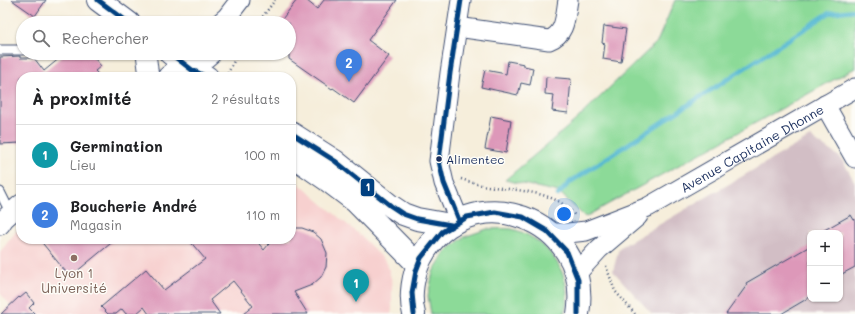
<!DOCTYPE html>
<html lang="fr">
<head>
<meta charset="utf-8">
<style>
  :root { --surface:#fff; --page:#f2f2f2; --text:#202124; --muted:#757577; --line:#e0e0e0; --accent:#db2777 }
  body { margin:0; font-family:Mali,sans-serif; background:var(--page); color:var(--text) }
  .controls { position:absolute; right:12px; bottom:12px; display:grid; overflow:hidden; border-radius:8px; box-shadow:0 1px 3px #0004 }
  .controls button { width:36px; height:36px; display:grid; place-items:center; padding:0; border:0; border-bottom:1px solid var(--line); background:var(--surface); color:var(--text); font:20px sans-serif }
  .you { position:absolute; left:564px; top:214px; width:14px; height:14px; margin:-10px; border:3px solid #fff; border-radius:50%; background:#1a73e8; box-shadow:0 0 0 6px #1a73e833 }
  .badge { display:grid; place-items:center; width:26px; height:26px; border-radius:50%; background:var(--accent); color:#fff; font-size:13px; font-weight:700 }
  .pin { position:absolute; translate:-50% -33px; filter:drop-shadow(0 1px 2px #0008) }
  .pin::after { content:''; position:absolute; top:21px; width:14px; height:12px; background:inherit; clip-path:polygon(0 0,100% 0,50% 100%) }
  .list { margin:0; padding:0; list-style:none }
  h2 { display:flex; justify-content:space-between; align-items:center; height:52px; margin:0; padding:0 16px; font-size:17px }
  h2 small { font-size:13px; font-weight:400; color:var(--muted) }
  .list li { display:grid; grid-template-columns:26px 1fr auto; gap:12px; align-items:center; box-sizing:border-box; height:60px; padding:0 16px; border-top:1px solid var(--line) }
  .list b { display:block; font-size:15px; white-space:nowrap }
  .list p { margin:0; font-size:13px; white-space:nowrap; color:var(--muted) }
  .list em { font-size:13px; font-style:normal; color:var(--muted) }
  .icon { flex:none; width:22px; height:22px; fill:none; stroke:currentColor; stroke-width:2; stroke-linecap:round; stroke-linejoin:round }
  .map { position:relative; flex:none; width:855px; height:314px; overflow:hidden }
  .search { position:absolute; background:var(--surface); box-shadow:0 1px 3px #0004; left:16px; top:16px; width:280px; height:44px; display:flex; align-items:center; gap:10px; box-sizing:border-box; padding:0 14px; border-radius:22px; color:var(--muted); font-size:15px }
  .panel { position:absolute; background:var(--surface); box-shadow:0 1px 3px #0004; left:16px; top:72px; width:280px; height:172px; border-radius:16px }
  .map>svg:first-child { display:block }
  .built { fill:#f7d0cf }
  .industrial { fill:#d2bec5; fill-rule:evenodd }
  .green { fill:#8cda98; stroke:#54847b }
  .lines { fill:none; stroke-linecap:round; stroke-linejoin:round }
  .stream { stroke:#53b8d2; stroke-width:4.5 }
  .building { fill:#dd98b9 }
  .service-casing { stroke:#3c4c71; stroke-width:11 }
  .minor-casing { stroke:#3c4c71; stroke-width:21 }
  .primary-casing { stroke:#3c4c71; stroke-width:24 }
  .path { stroke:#3c4c71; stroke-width:2.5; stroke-dasharray:1 3; stroke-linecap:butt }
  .service { stroke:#fff; stroke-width:9 }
  .minor { stroke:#fff; stroke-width:19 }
  .primary { stroke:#fff; stroke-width:22 }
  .bus-1-casing { stroke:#fdfcf7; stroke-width:8 }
  .bus-1 { stroke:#004080; stroke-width:5 }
  .bus-dot { fill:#1b2f5e; stroke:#fdfcf7; stroke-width:1.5 }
  .education-dot { fill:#8d6e63; stroke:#fdfcf7; stroke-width:1.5 }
  .labels { text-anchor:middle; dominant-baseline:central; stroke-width:3; stroke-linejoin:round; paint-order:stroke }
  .bus-label { font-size:12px; fill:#1b2f5e; stroke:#fdfcf7; text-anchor:start }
  .street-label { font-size:13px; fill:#1b2f5e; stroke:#fdfcf7 }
  .education-label { font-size:13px; fill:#785e54; stroke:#fdfcf7 }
  .line-badge { stroke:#fdfcf7; stroke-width:1.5 }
  .badge-label { font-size:11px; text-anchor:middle; font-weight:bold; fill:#fff }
</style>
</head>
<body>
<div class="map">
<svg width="855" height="314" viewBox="0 0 855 314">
  <rect width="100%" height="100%" fill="#fdfcf7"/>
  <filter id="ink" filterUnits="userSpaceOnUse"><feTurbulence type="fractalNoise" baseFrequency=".025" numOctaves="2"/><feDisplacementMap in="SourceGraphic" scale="8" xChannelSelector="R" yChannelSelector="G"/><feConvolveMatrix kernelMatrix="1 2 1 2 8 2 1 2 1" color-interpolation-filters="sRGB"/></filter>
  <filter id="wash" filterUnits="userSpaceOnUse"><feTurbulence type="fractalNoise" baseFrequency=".012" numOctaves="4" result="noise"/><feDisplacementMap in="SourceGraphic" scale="16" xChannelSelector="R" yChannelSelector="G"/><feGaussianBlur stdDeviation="0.9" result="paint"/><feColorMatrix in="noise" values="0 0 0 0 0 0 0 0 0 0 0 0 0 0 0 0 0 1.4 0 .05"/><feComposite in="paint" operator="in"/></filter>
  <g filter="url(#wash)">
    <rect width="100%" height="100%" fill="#f6eedb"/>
    <path class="built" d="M291 177 362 237 387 263 392 282V309L391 314H18L0 293V252L21 225V239H291Z"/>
    <path class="industrial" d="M810 137 841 158 855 182V314H652L613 271 619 248ZM810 233H840V299H810Z"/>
    <path class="green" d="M675 0H855V68L585 217 559 192 505 180 576 120 657 42Z
      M487 229C495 229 504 228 512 229 543 237 568 266 567 299 567 304 565 309 564 314H431L428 296 433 272 445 252 464 237Z"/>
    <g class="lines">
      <path class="stream" d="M558 195 570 182 829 13 855 10"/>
    </g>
    <g id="blocks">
      <path class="building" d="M12 0H46L35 16Z
        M297 0H306L317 9 324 0H397L368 40 389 56 354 103 333 88 332 89 289 59V23H279Z
        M604 26 626 29 621 62 603 59 605 44 602 43Z
        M66 53H90L101 66 95 71 101 77H21V121H19L20 143 0 144V57L20 56V58H34L44 71Z
        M508 61 524 64V66L533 68 530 85 521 83 518 95 481 87 485 70 506 74Z
        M546 77 571 79 568 113 552 111 554 95 545 94Z
        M491 116 511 120 506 153 485 149Z
        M851 215 854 220 855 219V267L840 275V233H819Z
        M291 228H302L313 232 321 239 327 253 326 267 321 277 312 285 294 292 308 314H243L253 306 233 281 210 300 220 314H149L144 307 136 314H126L122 309 116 314H108L101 307 146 269 164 290 205 259 188 239H255L264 250 273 239H291Z
        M39 239H116L70 277Z
        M810 246V297L781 314H726L747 285 746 283Z
        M26 293 34 303 29 308 35 314H1L19 297 20 298Z"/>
    </g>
  </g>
  <g filter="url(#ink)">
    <use href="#blocks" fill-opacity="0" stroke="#3c4c71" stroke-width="1"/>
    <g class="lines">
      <defs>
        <path id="service" d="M0 50H23
          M0 192 11 214"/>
        <g id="minor">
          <path d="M220 23 227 17 240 0"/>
          <path d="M457 27 549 40C566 34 565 16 568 0"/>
          <path d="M146 53 149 77"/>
          <path d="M192 70 212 53"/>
          <path d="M167 77 183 63 191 53"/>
          <path d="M825 105 855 158"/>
          <path d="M459 220 444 183 439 161 450 73 461 0"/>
          <path d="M0 225 4 219 21 204"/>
          <path id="s1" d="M551 233H568L586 231 648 207 855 88"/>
          <path d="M577 273 599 249 638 216"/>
        </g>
        <path id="primary" d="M98 0 129 23
          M170 53 192 70 207 77
          M291 133 335 161 391 206 403 214 417 219 451 225
          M291 155 327 180 356 202 418 265
          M414 314C409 296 413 274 421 258 467 172 594 217 578 314"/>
      </defs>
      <use href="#service" class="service-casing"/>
      <use href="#minor" class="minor-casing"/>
      <use href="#primary" class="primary-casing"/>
      <path class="path" d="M258 23 275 0
        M226 77 238 53
        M461 179C468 181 475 184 482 185 511 191 557 189 575 216
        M606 266 615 291 635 314"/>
      <use href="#service" class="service"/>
      <use href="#minor" class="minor"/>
      <use href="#primary" class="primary"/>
      <defs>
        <path id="bus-1" d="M98 0 129 23
          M170 53 192 70 207 77
          M291 133 335 161 391 206 403 214 417 219 451 225
          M459 220 444 183 439 161 450 73 461 0
          M414 314 412 293 416 271 421 258 442 232 467 217 495 212 523 217 547 231 567 252 578 280V314"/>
      </defs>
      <use href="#bus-1" class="bus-1-casing"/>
      <use href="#bus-1" class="bus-1"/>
    </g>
  </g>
  <circle class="bus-dot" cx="439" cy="159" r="3.5"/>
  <circle class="education-dot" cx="74" cy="258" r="4"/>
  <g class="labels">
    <g class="bus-label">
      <text x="446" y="159">Alimentec</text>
    </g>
    <g class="street-label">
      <text stroke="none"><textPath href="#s1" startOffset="221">Avenue Capitaine Dhonne</textPath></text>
    </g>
    <g class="education-label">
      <text x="74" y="272">Lyon 1<tspan x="74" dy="15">Université</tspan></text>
    </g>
  </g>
  <rect class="line-badge" x="360" y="178" width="15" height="19" rx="4" fill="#004080"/>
  <g class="badge-label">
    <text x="368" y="191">1</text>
  </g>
</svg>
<div class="controls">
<button>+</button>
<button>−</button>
</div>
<div class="you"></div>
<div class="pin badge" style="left:356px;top:302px;background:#0f9aa8">1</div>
<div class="pin badge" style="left:349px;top:82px;background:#3f7fe0">2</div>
<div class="search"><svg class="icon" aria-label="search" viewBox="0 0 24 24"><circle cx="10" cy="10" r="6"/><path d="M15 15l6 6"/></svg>Rechercher</div>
<section class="panel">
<h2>À proximité<small>2 résultats</small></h2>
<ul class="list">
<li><span class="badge" style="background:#0f9aa8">1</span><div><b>Germination</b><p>Lieu</p></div><em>100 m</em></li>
<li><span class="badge" style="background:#3f7fe0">2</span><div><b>Boucherie André</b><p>Magasin</p></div><em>110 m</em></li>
</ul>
</section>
</div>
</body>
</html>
